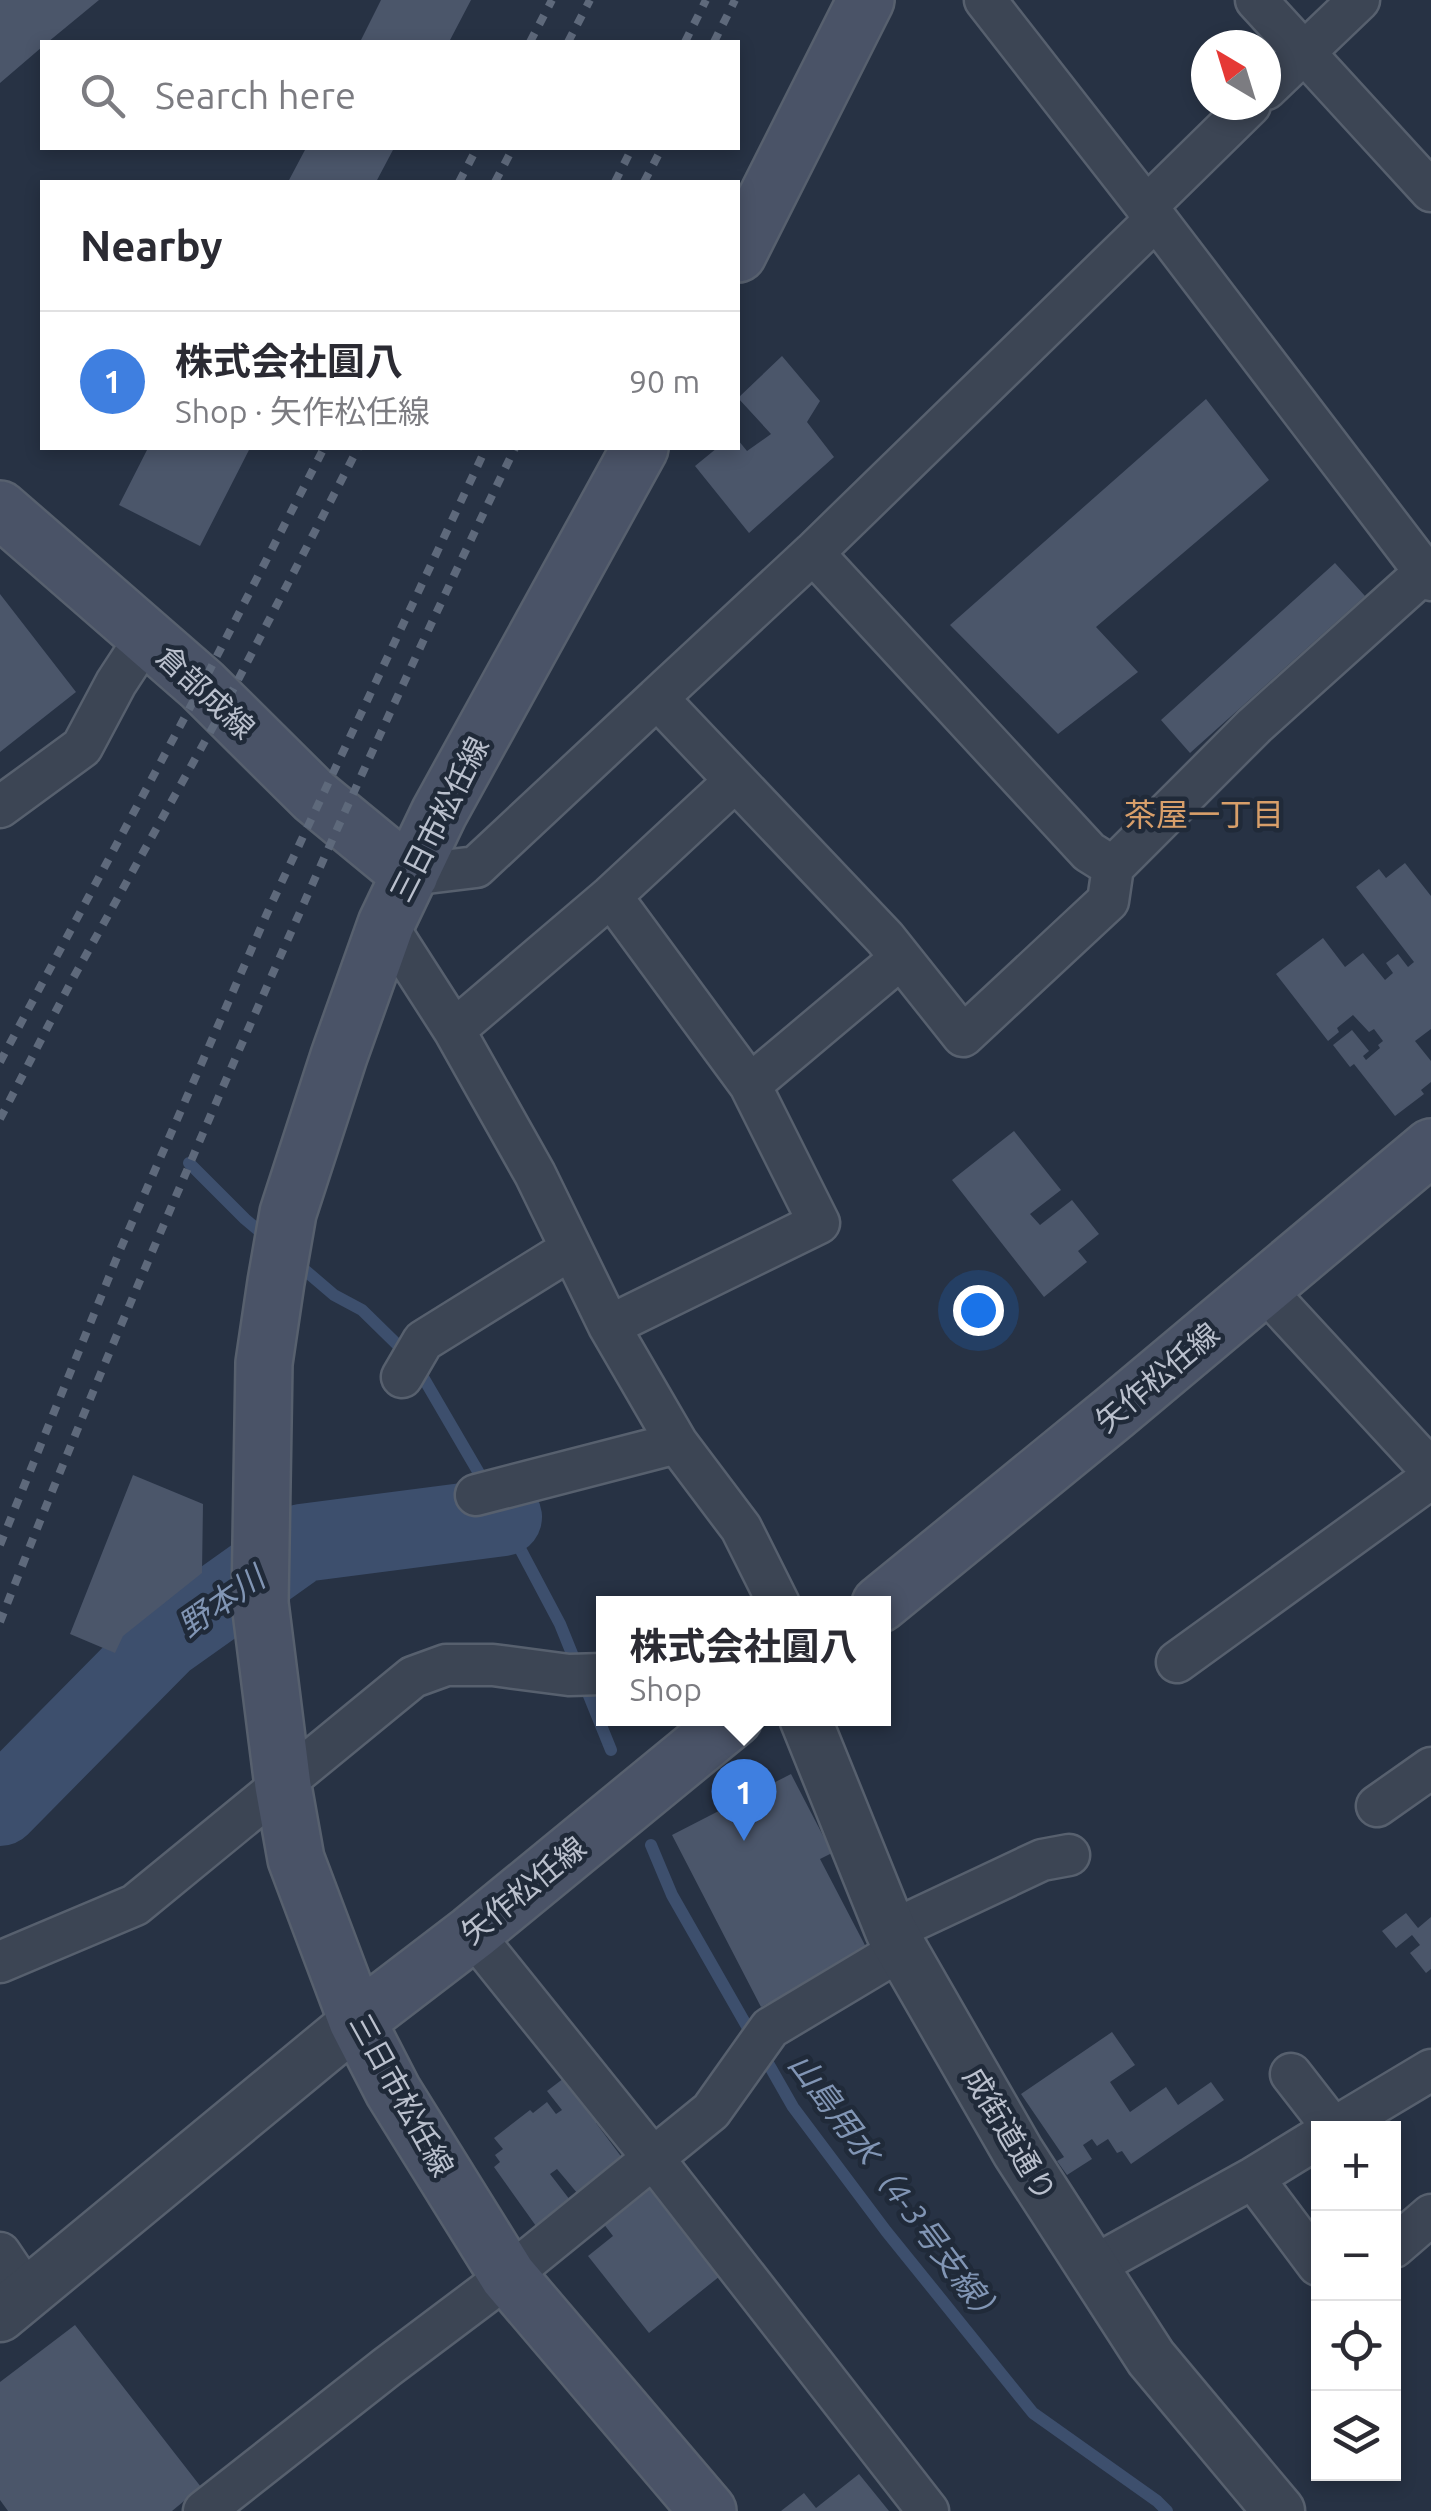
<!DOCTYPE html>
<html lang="en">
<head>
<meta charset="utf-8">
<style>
  :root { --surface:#fff; --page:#f7f7f7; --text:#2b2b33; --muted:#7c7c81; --line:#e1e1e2; --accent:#db2777 }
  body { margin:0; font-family:Ubuntu,"Noto Sans JP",sans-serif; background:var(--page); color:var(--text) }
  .controls { position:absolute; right:30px; bottom:30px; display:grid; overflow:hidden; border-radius:0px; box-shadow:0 5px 15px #0003 }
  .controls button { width:90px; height:90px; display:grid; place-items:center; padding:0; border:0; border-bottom:2px solid var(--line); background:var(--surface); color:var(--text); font:50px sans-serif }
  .compass { position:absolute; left:1191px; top:30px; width:90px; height:90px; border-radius:50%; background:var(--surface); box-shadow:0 5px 15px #0003; rotate:322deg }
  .you { position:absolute; left:978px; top:1310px; width:35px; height:35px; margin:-25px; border:8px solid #fff; border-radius:50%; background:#1a73e8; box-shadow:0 0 0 15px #1a73e833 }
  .badge { display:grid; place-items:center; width:65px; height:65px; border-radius:50%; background:var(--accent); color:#fff; font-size:32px; font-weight:700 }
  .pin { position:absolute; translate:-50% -82px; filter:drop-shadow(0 2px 5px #0008) }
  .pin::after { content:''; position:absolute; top:52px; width:35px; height:30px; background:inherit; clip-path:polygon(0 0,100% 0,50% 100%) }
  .popup { position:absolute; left:596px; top:1596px; width:295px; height:130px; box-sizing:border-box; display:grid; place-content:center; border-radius:0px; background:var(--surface); filter:drop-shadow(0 2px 8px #0005); font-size:32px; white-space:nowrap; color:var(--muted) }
  .popup b { font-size:38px; color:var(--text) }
  .popup::after { content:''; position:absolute; left:50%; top:100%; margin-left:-20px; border:20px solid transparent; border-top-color:var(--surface) }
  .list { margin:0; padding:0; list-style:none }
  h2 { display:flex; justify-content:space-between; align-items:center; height:130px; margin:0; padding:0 40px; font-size:42px }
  h2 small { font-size:32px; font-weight:400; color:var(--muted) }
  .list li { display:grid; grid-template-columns:65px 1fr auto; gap:30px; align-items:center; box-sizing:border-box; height:140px; padding:0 40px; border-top:2px solid var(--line) }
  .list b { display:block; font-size:38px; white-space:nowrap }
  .list p { margin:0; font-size:32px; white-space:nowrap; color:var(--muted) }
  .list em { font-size:32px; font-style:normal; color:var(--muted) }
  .icon { flex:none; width:55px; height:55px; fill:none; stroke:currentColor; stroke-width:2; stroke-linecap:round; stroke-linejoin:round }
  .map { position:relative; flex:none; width:1431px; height:2511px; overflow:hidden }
  .search { position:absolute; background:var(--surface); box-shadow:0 5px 15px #0003; left:40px; top:40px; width:700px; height:110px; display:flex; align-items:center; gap:25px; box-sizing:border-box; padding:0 35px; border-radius:0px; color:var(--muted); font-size:38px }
  .panel { position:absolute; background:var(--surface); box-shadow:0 5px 15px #0003; left:40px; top:180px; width:700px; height:270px; border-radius:0px }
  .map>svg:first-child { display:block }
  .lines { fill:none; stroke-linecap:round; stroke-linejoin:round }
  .stream { stroke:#3d4f6d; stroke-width:12 }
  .river { stroke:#3d4f6d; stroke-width:78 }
  .building { fill:#4b566a }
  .minor-casing { stroke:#57606e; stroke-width:45 }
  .tertiary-casing { stroke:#57606e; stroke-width:55 }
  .secondary-casing { stroke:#57606e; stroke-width:60 }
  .minor { stroke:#3c4554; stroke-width:40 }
  .tertiary { stroke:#3c4554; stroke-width:50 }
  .secondary { stroke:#4a5367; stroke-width:55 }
  .rail { stroke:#5e697b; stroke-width:8; stroke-dasharray:10 10; stroke-linecap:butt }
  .labels { text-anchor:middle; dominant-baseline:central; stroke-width:9; stroke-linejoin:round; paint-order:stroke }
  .street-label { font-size:30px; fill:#bac0cd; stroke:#202a39 }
  .neighbourhood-label { font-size:32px; fill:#d89f6a; stroke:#202a39 }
  .water-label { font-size:32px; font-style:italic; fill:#8195b4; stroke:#202a39 }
</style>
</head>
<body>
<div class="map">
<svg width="1431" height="2511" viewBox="0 0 1431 2511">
  <rect width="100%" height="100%" fill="#273244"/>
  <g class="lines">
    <path class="stream" d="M189 1163 245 1219 270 1240
      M293 1260 334 1295 362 1310 413 1360 490 1492 560 1624 611 1750
      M651 1845 672 1895 793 2107 886 2231 1033 2413 1157 2501 1167 2511"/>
    <path class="river" d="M0 1807 164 1641 302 1543 503 1517"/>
  </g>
  <path class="building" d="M0 0H99L48 42H42V47L0 83Z
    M381 0H471L449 42H360Z
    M306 148H394L376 182H288Z
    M782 356 820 401 807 422 834 457 749 533 695 466 717 448H738V440L747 451 771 434 738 398Z
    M1206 399 1269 480 1096 627 1138 672 1058 734 950 625Z
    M148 448H250L200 546 119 505Z
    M1335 563 1365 596 1190 753 1161 720Z
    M0 594 76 692 0 752Z
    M1405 863 1431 896V1029L1415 1041 1431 1061V1082L1421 1090 1424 1094 1395 1116 1354 1064 1350 1067 1333 1045 1352 1030 1369 1051 1363 1056 1366 1060 1380 1048 1378 1045 1383 1041 1374 1029 1369 1032 1353 1015 1337 1028 1339 1032 1328 1041 1276 974 1323 938 1345 967 1363 953 1385 980 1393 973 1386 963 1398 954 1408 967 1414 962 1356 887 1379 869 1386 878Z
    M1014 1131 1061 1190 1030 1214 1040 1225 1072 1200 1099 1234 1078 1251 1087 1262 1044 1297 952 1180Z
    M133 1475 203 1504 202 1573 123 1636 115 1653 70 1634Z
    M791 1774 832 1853 820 1859 868 1951 761 2007 672 1835Z
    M1406 1913 1418 1928 1431 1917V1969L1426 1973 1410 1953 1420 1945 1412 1935 1396 1948 1382 1931Z
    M1112 2032 1135 2065 1110 2082 1130 2112 1166 2087 1178 2105 1211 2082 1224 2100 1131 2164 1122 2151 1117 2153 1108 2139 1097 2146 1092 2139 1083 2145 1092 2159 1067 2175 1057 2161 1064 2157 1021 2094Z
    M568 2075 601 2118 596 2123 623 2159 578 2194 557 2169 550 2174 570 2200 536 2226 494 2167 500 2162 495 2155 503 2149 494 2138 530 2110 533 2113 547 2102 556 2114 562 2110 547 2091Z
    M649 2186 720 2276 649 2333 588 2256 613 2236 603 2223Z
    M75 2325 201 2487 172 2511H8L0 2500V2382Z
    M859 2474 889 2511H781L804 2493 816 2508Z"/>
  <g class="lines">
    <defs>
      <path id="minor" d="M985 0 1156 219 1431 580
        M1256 0 1431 191
        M1266 89 1359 0
        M1146 207 1250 105
        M1156 219 813 553 657 698 885 938 963 1036 1108 901 1113 867 1254 726 1425 572
        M813 553 1089 852 1113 867
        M0 807 82 747 116 683 146 637
        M410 875 476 867 657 698
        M386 924 454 1030 535 1174 609 1326 677 1443 741 1528 779 1604
        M454 1030 611 896 735 781
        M750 1085 901 958
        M1264 1289 1431 1470
        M609 1326 819 1223 750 1085 611 896
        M402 1377 423 1341 571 1249
        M476 1495 677 1443
        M1177 1662 1431 1478
        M1377 1806 1431 1768
        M891 1931 1042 1860 1069 1855
        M472 1933 653 2158 928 2511
        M0 1962 135 1905 413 1677 446 1665H493L569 1675 604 1674
        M1291 2074 1333 2128
        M1334 2128 1431 2070
        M1253 2178 1318 2265
        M1394 2247 1431 2215
        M0 2253 27 2293
        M1092 2267 1253 2178 1318 2138
        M204 2511 387 2367 508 2276 711 2111 770 2028 902 1949"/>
      <path id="tertiary" d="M805 1718 891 1931 1018 2152 1151 2358 1279 2511
        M0 2316 357 2021"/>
      <path id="secondary" d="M738 254 866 0
        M640 448 439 813 386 924 339 1056 288 1213 276 1282 264 1363 260 1603 283 1786 296 1859 357 2021 393 2091 508 2276 708 2511
        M0 509 202 685 314 796 410 875
        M880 1604 1115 1412 1431 1147
        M357 2021 472 1933 734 1718"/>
    </defs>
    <use href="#minor" class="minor-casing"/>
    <use href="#tertiary" class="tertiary-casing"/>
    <use href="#secondary" class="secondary-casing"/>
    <use href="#minor" class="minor"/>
    <use href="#tertiary" class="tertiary"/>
    <use href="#secondary" class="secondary"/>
    <path class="rail" d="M530 42 552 0
      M568 42 590 0
      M685 42 706 0
      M714 42 735 0
      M459 182 477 148
      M495 182 513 148
      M615 182 632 148
      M644 182 662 148
      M0 1062 202 685 324 448
      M0 1119 71 982 224 707 358 448
      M0 1545 120 1250 269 909 486 448
      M0 1622C69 1445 144 1270 219 1096 314 878 411 662 515 448"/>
  </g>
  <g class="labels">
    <g class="street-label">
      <text transform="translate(206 692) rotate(43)">倉部成線</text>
      <text transform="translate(439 819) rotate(-63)">三日市松任線</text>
      <text transform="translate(1157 1377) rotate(-40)">矢作松任線</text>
      <text transform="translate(523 1890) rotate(-39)">矢作松任線</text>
      <text transform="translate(402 2095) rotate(61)">三日市松任線</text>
      <text transform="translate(1010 2134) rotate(59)">成街道通り</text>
    </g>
    <g class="neighbourhood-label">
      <text x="1204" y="814">茶屋一丁目</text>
    </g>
    <g class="water-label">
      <text transform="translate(221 1601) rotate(-35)">野本川</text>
      <text transform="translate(897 2190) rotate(53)">山島用水（4-3号支線）</text>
    </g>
  </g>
</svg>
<div class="controls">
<button>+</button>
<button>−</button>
<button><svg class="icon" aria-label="locate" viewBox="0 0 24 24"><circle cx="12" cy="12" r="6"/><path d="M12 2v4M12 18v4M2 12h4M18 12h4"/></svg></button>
<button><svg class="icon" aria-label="layers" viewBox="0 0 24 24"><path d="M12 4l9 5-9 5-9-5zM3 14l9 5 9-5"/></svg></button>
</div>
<svg class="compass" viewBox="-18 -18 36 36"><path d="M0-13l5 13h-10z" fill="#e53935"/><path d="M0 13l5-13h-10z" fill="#7c7c81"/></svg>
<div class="you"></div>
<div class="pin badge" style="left:744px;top:1841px;background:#3f7fe0">1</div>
<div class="popup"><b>株式会社圓八</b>Shop</div>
<div class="search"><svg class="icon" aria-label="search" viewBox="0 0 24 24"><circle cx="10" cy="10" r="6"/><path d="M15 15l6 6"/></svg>Search here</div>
<section class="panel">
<h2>Nearby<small></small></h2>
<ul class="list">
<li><span class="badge" style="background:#3f7fe0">1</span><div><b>株式会社圓八</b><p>Shop · 矢作松任線</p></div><em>90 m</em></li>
</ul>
</section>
</div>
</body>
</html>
